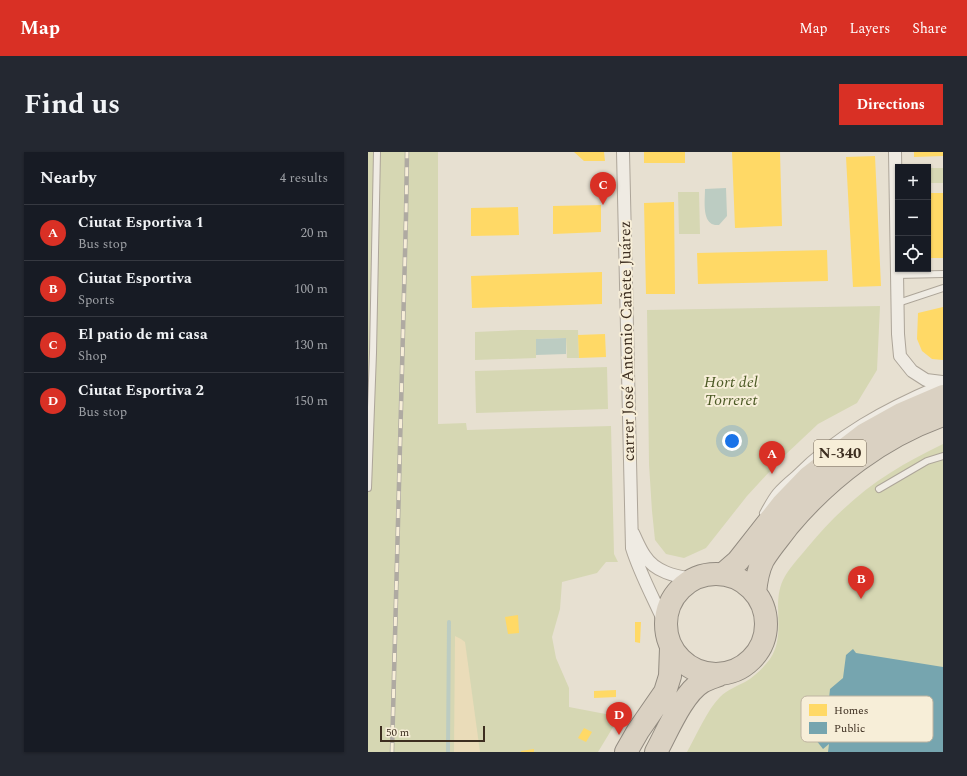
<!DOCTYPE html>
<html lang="en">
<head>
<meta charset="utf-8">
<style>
  :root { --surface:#171b24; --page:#242831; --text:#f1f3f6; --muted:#9ea1a6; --line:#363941; --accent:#d93025 }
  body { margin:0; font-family:Spectral,serif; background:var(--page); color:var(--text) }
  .controls { position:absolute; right:12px; top:12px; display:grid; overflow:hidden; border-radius:0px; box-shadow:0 1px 3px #0004 }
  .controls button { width:36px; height:36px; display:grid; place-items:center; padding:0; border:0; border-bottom:1px solid var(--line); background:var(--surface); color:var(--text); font:20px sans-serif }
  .scale { position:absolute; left:12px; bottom:10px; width:105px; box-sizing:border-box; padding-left:4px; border:2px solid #3d2e20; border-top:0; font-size:11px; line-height:14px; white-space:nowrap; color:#3d2e20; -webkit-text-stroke:3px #f7eed8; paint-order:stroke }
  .you { position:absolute; left:364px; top:289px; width:14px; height:14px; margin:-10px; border:3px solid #fff; border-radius:50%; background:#1a73e8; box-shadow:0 0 0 6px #1a73e833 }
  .badge { display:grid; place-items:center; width:26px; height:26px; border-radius:50%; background:var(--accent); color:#fff; font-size:13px; font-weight:700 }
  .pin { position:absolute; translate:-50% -33px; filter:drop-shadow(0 1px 2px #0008) }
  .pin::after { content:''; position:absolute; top:21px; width:14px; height:12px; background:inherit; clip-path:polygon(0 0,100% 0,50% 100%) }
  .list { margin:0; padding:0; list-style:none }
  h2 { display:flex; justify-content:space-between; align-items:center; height:52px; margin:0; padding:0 16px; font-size:17px }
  h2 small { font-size:13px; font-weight:400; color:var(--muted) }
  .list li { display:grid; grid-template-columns:26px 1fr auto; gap:12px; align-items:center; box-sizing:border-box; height:56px; padding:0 16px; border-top:1px solid var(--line) }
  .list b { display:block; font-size:15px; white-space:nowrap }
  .list p { margin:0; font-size:13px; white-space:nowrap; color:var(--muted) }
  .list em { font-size:13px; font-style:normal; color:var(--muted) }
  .icon { flex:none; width:22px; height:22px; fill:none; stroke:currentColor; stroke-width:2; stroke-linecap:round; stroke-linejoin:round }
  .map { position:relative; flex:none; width:575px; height:600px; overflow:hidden; border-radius:0px }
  header { display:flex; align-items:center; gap:24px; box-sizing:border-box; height:56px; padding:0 20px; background:var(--accent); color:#fff }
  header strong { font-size:19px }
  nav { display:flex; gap:22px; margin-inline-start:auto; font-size:14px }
  .intro { display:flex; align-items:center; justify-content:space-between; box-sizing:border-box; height:96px; padding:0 24px }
  h1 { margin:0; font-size:28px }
  .button { padding:10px 18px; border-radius:0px; background:var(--accent); color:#fff; font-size:14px; font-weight:700 }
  main { display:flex; gap:24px; padding:0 24px }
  aside { flex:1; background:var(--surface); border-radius:0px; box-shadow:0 1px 3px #0004 }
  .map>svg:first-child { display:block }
  .green { fill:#d6d7b3 }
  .sand { fill:#eadcb9 }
  .water { fill:#bcccc2 }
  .homes { fill:#ffd966 }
  .public { fill:#76a5af }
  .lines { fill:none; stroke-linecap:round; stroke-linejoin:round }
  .stream { stroke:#bcccc2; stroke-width:4 }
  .lane-casing { stroke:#ada599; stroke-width:8 }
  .street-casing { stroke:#ada599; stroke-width:14 }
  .highway-casing { stroke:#928b80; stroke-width:24 }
  .lane { stroke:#efebe3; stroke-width:6 }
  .street { stroke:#efebe3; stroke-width:12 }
  .highway { stroke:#dad1c2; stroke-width:22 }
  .rail-casing { stroke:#afaaa2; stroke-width:4.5 }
  .rail { stroke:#f7eed8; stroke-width:3; stroke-dasharray:9; stroke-linecap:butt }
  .labels { text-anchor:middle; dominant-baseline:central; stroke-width:4; stroke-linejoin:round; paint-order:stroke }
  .shield { fill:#f7eed8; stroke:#756857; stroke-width:1 }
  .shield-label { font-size:15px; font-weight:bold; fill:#3d2e20 }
  .street-label { font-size:16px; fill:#3d2e20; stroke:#f7eed8 }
  .park-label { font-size:16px; font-style:italic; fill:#4d5a26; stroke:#f7eed8 }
  .key { fill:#f7eed8; stroke:#bfb4a1; stroke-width:1 }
  .key-label { font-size:11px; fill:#3d2e20 }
</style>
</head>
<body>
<header>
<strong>Map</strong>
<nav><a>Map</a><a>Layers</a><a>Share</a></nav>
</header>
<div class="intro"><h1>Find us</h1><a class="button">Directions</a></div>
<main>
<aside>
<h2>Nearby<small>4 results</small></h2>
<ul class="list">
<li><span class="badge">A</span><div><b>Ciutat Esportiva 1</b><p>Bus stop</p></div><em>20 m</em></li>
<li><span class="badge">B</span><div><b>Ciutat Esportiva</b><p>Sports</p></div><em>100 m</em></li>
<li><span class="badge">C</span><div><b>El patio de mi casa</b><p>Shop</p></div><em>130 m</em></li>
<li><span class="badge">D</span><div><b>Ciutat Esportiva 2</b><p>Bus stop</p></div><em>150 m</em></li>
</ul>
</aside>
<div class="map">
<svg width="575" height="600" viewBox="0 0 575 600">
  <rect width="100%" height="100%" fill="#e7e0d1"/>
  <path class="green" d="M0 0H70V272L98 271 99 278 243 274 246 402 250 410H238L229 421 194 430 192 457 184 485 188 506 201 536V555L248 564 250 567 230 600H0Z
    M560 16H575V31H560Z
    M310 40H331L332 82H311Z
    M512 154 509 218 489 251 450 272 416 304 379 344 338 396 316 406 298 402 287 388 284 359 281 312 279 158Z
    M153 178H210L211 206H199L198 186 168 187V206L107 208V180Z
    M239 215 240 257 108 261 107 219Z
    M575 292V600H319C328 584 339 558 352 545 359 538 369 534 377 530 387 524 395 516 402 507 419 481 403 454 415 428 421 416 431 406 439 396 462 368 490 341 522 321 539 310 557 301 575 292Z"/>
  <path class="sand" d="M87 484 93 487 97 490 112 600H86Z"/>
  <path class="water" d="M358 36 359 64 351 73C333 75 337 49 337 37Z
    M198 186V202L168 203V187Z"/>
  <path class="homes" d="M206 0H236L237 9H216Z
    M276 0H317V11H276Z
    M364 0H412L414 74 367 76Z
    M546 0H575V4L546 5Z
    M507 4 513 134 485 135 478 5Z
    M560 41H575V106H560Z
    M306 50 307 142H278L276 51Z
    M233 53V80L185 82V54Z
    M150 55 151 83 103 84V56Z
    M459 98 460 129 330 132 329 101Z
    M234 120V152L104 156 103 124Z
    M575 155V208L564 207 554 199 549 187 550 161Z
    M237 182 238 205 211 206 210 183Z
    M150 463 151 481 140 482 137 465Z
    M267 470H273L272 491 267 490Z
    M248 538V545L226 546V539Z
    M216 576 224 580 218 590 210 586Z
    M166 597V600H153V599Z"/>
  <path class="public" d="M485 497 488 501 575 515V600H460L461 592 455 597 448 588 456 581 453 576 455 561 460 557 462 537 475 526 478 503Z"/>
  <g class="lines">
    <path class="stream" d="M80 600 81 470"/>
    <defs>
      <path id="lane" d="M529 123 575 122
        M530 151 575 136
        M0 336 5 201 9 0
        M511 337 559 309 575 304
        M395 361C399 354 403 346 408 340 413 334 420 328 426 323 468 281 516 255 570 232"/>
      <path id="street" d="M255 0 264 396C272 422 286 447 297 472
        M527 0 530 182 532 204 544 219 558 228 574 230
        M265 381C269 389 272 397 277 404 287 420 307 424 324 427"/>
      <path id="highway" d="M298 472a50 50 0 1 1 100 0a50 50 0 1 1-100 0Z
        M355 422 370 409 414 353 441 325 497 282 533 262 575 244
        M387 441C388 430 390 418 395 408 402 396 412 385 420 374 461 325 515 284 575 263
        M258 600 270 579 297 540 302 524 303 496
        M288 600C299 580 315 541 334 530 339 527 346 525 351 523"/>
    </defs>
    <use href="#lane" class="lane-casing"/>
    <use href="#street" class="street-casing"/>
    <use href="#highway" class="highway-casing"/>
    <use href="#lane" class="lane"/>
    <use href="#street" class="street"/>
    <use href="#highway" class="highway"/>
    <defs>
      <path id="rail" d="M24 600 38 64 39 0"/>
    </defs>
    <use href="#rail" class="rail-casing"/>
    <use href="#rail" class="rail"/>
  </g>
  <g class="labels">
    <rect class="shield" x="446" y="288" width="52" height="26" rx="3"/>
    <g class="shield-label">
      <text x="472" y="301">N-340</text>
    </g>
    <g class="street-label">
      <text transform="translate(259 189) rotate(-91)">carrer José Antonio Cañete Juárez</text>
    </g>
    <g class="park-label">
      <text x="363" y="230">Hort del<tspan x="363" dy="18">Torreret</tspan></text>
    </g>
  </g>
  <rect x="433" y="544" width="132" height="46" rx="6" class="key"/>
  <rect x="441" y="552" width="18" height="12" fill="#ffd966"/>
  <rect x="441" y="570" width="18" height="12" fill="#76a5af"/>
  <g class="key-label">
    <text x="466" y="562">Homes</text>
    <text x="466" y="580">Public</text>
  </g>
</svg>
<div class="controls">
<button>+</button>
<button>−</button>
<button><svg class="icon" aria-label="locate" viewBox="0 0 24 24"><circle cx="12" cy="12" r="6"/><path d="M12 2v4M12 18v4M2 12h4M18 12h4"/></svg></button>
</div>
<div class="scale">50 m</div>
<div class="you"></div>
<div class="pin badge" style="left:404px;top:322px">A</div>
<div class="pin badge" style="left:493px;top:447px">B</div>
<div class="pin badge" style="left:235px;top:53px">C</div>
<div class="pin badge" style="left:251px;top:583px">D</div>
</div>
</main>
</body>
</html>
